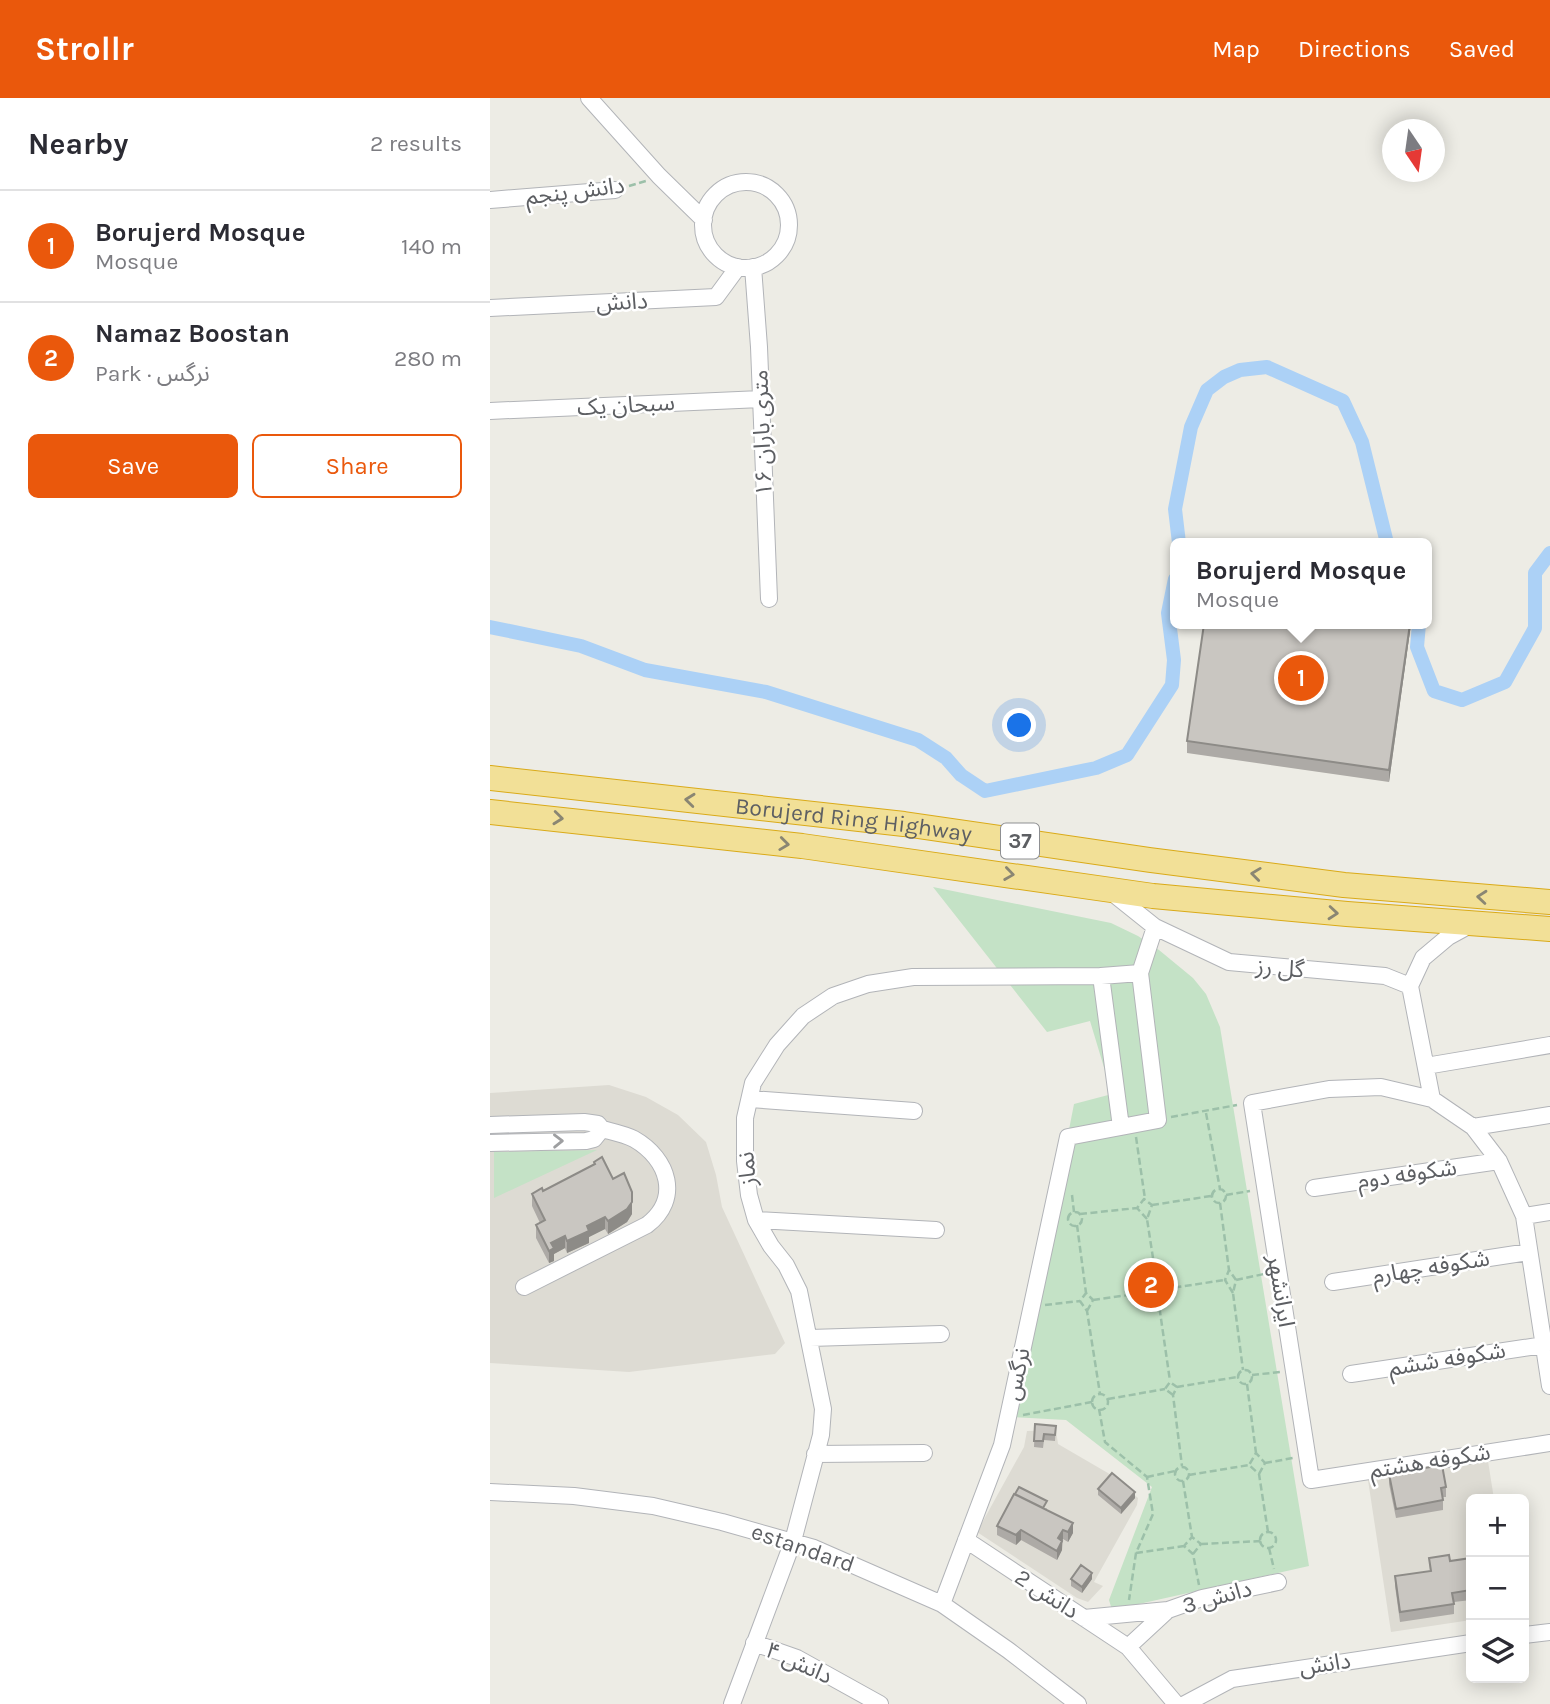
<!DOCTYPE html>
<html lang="en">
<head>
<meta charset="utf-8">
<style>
  :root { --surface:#fff; --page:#f2f2f3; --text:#2b2b33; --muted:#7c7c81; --line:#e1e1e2; --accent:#ea580c }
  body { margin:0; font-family:Karla,"Noto Sans Arabic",sans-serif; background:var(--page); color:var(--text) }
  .controls { position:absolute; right:21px; bottom:21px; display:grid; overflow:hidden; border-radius:10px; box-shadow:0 4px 18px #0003 }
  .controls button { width:63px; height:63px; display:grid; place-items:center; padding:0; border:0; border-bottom:2px solid var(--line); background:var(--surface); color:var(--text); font:35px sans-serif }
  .compass { position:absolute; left:892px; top:21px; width:63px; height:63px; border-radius:50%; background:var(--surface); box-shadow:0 4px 18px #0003; rotate:167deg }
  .you { position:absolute; left:530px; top:628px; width:24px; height:24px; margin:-18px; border:5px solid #fff; border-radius:50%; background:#1a73e8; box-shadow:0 0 0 10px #1a73e833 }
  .badge { display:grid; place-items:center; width:46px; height:46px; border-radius:50%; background:var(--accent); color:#fff; font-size:23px; font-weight:700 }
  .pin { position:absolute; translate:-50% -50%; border:4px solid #fff; box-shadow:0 2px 7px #0006 }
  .popup { position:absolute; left:680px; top:440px; width:262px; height:91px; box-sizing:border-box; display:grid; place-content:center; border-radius:10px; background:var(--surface); filter:drop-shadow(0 2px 5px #0005); font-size:23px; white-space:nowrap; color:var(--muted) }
  .popup b { font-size:26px; color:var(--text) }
  .popup::after { content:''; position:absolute; left:50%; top:100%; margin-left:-14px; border:14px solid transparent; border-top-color:var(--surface) }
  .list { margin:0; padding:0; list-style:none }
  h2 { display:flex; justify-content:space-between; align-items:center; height:91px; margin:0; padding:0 28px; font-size:30px }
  h2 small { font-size:23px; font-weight:400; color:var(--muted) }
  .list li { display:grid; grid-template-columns:46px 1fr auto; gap:21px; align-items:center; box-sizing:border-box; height:112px; padding:0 28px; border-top:2px solid var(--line) }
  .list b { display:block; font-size:26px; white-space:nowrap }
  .list p { margin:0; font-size:23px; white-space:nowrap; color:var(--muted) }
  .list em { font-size:23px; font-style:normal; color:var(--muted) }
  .actions { display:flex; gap:14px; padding:21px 28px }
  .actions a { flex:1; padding:16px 0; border:2px solid var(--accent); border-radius:10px; text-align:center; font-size:24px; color:var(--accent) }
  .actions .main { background:var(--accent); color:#fff }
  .icon { flex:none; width:38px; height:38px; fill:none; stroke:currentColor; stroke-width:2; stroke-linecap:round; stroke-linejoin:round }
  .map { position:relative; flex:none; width:1060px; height:1606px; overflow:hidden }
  header { display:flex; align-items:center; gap:42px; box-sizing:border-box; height:98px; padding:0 35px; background:var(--accent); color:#fff }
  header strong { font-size:33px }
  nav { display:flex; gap:38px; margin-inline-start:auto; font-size:24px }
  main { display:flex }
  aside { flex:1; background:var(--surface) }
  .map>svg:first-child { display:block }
  .education { fill:#dddbd3 }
  .green { fill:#c4e2c6 }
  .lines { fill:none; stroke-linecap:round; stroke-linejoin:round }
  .canal { stroke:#acd1f6; stroke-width:14 }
  .minor-casing { stroke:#b2b4b8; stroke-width:18 }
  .highway-casing { stroke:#daaa18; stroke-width:26 }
  .path { stroke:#9cc0a9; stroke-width:2.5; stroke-dasharray:7 3.5; stroke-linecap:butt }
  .minor { stroke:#fff; stroke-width:16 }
  .highway { stroke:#f2e097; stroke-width:24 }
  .wall { fill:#adaaa6 }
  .shaded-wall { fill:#8d8b87 }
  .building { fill:#c9c6c1; stroke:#8d8b87; stroke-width:2 }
  .oneway { stroke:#8a8673 }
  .oneway2 { stroke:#9e9fa1 }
  .labels { text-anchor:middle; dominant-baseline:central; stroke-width:5; stroke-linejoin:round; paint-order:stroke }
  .shield { fill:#fff; stroke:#8e8f92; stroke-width:2 }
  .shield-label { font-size:21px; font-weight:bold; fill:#5d5f63 }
  .street-label { font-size:23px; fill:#5d5f63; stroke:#fff }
</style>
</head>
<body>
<header>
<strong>Strollr</strong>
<nav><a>Map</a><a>Directions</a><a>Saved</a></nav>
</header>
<main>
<aside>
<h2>Nearby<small>2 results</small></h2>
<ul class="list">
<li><span class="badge">1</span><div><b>Borujerd Mosque</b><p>Mosque</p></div><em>140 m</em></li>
<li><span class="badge">2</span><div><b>Namaz Boostan</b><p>Park · نرگس</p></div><em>280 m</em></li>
</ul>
<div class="actions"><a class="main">Save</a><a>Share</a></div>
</aside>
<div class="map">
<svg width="1060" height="1606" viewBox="0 0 1060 1606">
  <rect width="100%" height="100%" fill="#edece5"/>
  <path class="education" d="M119 987 156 999 188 1017 216 1044 226 1077 232 1109 295 1245 285 1256 139 1274 0 1265V995Z
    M566 1332 568 1346 623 1378 648 1400 647 1407 604 1484 613 1488 598 1504 587 1500 487 1434 534 1349 537 1333Z
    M998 1363 1004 1401H981V1522L901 1534 878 1382Z"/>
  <path class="green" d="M443 789 621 825 648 838 669 852 703 880 716 896 730 929 819 1468 622 1512 619 1502 662 1389 576 1322 523 1319 584 1006 622 996 600 923 557 934Z
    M107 1052 4 1100V1054Z"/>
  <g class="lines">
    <path class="canal" d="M689 445 685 411 701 329 717 292 734 279 750 272 777 269 853 303 872 344 897 445
      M929 526 927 549 944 593 972 602 1015 584 1045 530V475L1060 455
      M0 529 91 548 155 572 276 594 428 642 456 660 471 677 495 693 606 670 637 657 682 587 684 562 678 515 685 481"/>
    <defs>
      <path id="minor" d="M99 0 169 78 214 122
        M213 127a43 43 0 1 1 86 0a43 43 0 1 1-86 0Z
        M0 102 125 92
        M263 169 269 249 279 501
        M0 210 226 199 248 169
        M0 313 271 301
        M620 793 665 829 739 864 895 878 920 888
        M611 878 631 1029
        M936 968 1060 947
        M260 1001 424 1013
        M942 1001 920 888 933 860 958 839 980 827
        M0 1027 94 1024 108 1026 112 1031 104 1041 96 1043 0 1045
        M983 1029 1060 1017
        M824 1090 1009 1063
        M1034 1118 1060 1114
        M266 1122 446 1132
        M843 1184 1039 1154
        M34 1189 157 1127C191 1101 179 1061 144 1041 134 1036 123 1034 112 1031
        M320 1240 451 1236
        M861 1276 1054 1247
        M1060 1288 1034 1118 1009 1063 983 1029 942 1001 891 989 839 991 762 1005 821 1382 1060 1345
        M325 1356 434 1355
        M0 1394 84 1398 163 1408 232 1424 324 1450 452 1506 518 1552 588 1606
        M476 1442 638 1549 686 1606
        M452 1506 512 1347 578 1039 668 1022 650 875
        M594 1520 678 1512
        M1034 1537 1060 1534
        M264 1545 307 1560 390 1606
        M638 1549 678 1512 712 1500 788 1484
        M242 1606 303 1443 331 1337 333 1311 309 1193 296 1167 281 1148 266 1122 259 1097 255 1063V1020L263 985 287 947 313 918 343 898 378 886 423 879 611 878 650 875 665 829
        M695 1606 742 1581 981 1545"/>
      <g id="highway">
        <path id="s1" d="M0 680 414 726 660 762 854 787 1060 804"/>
        <path d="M0 714 312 748 663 798 857 816 1060 831"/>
      </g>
    </defs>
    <use href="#minor" class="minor-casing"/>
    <use href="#highway" class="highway-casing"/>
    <path class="path" d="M139 88 156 83
      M716 1015 730 1091
      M681 1019 747 1007
      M646 1039 655 1101
      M722 1098a7 7 0 1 1 14 0a7 7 0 1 1-14 0Z
      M582 1097 584 1114
      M736 1097 760 1093
      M730 1105 739 1172
      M662 1107 721 1098
      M578 1121a7 7 0 1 1 14 0a7 7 0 1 1-14 0Z
      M590 1116 647 1110
      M657 1121 647 1110 654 1101 662 1107 657 1121 667 1186
      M587 1127 596 1195
      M746 1182 774 1176
      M660 1193a7 7 0 1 1 14 0a7 7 0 1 1-14 0Z
      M674 1191 735 1182
      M743 1195 735 1182 739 1172 746 1182 743 1195 753 1272
      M668 1200 680 1283
      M603 1202 660 1194
      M555 1207 590 1203
      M597 1213 603 1202 596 1195 590 1203 597 1213 610 1296
      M748 1279a7 7 0 1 1 14 0a7 7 0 1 1-14 0Z
      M762 1277 790 1274
      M757 1286 766 1355
      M687 1289 747 1279
      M602 1304a8 8 0 1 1 16 0a8 8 0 1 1-16 0Z
      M683 1297 675 1291 680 1284 687 1289 683 1297 692 1368
      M618 1301 675 1291
      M609 1311 615 1344 657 1379 663 1416 646 1455 639 1502
      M533 1317 602 1304
      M775 1365 803 1360
      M685 1376a7 7 0 1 1 14 0a7 7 0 1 1-14 0Z
      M769 1376 775 1365 766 1355 759 1367 769 1376 778 1434
      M699 1377 759 1367
      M657 1379 685 1373
      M693 1383 702 1439
      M770 1442a8 8 0 1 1 16 0a8 8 0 1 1-16 0Z
      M711 1446 771 1443
      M779 1450 784 1471
      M646 1455 694 1448
      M703 1456 711 1446 702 1439 694 1448 703 1456 709 1487"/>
    <use href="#minor" class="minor"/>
    <use href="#highway" class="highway"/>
  </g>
  <path class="wall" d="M921 526 899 684 697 655V643Z
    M104 1064 142 1116 137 1124 118 1136 115 1131 99 1139V1145L77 1155 75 1150 64 1156V1163L59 1165 46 1140V1127L50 1125 42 1108V1096L53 1093 104 1066Z
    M545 1326 566 1328 565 1343 554 1342 553 1350 544 1349Z
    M899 1376 956 1389V1399H953V1412L906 1420 899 1386Z
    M608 1391 645 1400 631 1416 608 1397Z
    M557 1410 556 1412 583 1435 578 1444 573 1441 572 1452 567 1462 531 1442 526 1447 507 1437V1428Z
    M939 1460 960 1463 981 1460V1502L964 1504V1516L910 1524 905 1488V1478L940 1473Z
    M581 1481H602L592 1495 581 1488Z"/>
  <path class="shaded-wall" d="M920 526H921L899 684V672Z
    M142 1094V1116L137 1124 118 1136V1123Z
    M115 1119V1131L99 1139V1145L77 1155V1143L97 1128Z
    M75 1138V1150L64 1156V1163L59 1165V1153L61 1145Z
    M645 1394V1400L631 1416V1410Z
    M583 1425V1435L578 1444V1434Z
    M531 1432V1442L526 1447V1437Z
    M573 1432V1441L568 1450V1440Z
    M572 1443V1452L567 1462V1453Z
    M602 1475V1481L592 1495V1489Z"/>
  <path class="building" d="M714 526H920L899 672 697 643Z
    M112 1059 123 1081 134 1075 142 1094V1104L137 1111 118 1123 115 1119 97 1128 99 1133 77 1143 75 1138 61 1145 64 1150 59 1153 46 1127 55 1122 42 1096 52 1090 53 1093 105 1066 104 1064Z
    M545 1326 566 1328 565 1337 554 1336 553 1343H544Z
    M952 1367 956 1389 951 1390 953 1402 906 1411 899 1376Z
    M622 1375 645 1394 631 1410 608 1391Z
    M529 1389 557 1403 553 1410 525 1396Z
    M524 1396 583 1425 578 1434 573 1432 568 1440 572 1443 567 1453 531 1432 526 1437 507 1428Z
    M959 1457 960 1463 981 1460V1492L962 1495 964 1506 910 1514 905 1478 941 1473 939 1460Z
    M591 1467 602 1475 592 1489 581 1481Z"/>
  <defs><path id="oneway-chevron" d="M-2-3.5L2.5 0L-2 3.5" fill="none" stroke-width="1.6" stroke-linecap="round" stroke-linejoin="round" transform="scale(1.75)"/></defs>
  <g class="oneway">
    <use href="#oneway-chevron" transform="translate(200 702) rotate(-174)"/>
    <use href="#oneway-chevron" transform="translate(68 720) rotate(6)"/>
    <use href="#oneway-chevron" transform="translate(294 746) rotate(7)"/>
    <use href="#oneway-chevron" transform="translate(519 776) rotate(8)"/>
    <use href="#oneway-chevron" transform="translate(766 776) rotate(-173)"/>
    <use href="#oneway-chevron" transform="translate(992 799) rotate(-175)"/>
    <use href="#oneway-chevron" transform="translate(843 815) rotate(5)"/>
  </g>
  <use class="oneway2" href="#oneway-chevron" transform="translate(68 1043) rotate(-1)"/>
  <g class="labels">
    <rect class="shield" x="511" y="725.5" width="38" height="35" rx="5"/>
    <g class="shield-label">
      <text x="530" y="743">37</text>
    </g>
    <g class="street-label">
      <text transform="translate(85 93) rotate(-7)">دانش پنجم</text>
      <text transform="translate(132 204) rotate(-3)">دانش</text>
      <text transform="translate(136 307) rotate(-3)">سبحان یک</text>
      <text transform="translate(272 335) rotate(-92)">۱۶ متری باران</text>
      <text stroke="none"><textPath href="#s1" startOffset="366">Borujerd Ring Highway</textPath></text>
      <text transform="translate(790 870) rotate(5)">گل رز</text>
      <text transform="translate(257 1071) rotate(-95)">نماز</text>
      <text transform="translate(917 1076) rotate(-8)">شکوفه دوم</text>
      <text transform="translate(941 1169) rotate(-9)">شکوفه چهارم</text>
      <text transform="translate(791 1193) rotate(81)">ایرانشهر</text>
      <text transform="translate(957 1261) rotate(-9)">شکوفه ششم</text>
      <text transform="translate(527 1276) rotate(-78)">نرگس</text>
      <text transform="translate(940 1363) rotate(-9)">شکوفه هشتم</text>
      <text transform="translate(313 1450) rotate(19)">estandard</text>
      <text transform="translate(557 1496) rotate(33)">دانش 2</text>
      <text transform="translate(727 1499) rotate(-15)">دانش 3</text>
      <text transform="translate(309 1565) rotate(24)">دانش ۴</text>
      <text transform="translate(835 1566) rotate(-8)">دانش</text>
    </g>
  </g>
</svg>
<div class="controls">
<button>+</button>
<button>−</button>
<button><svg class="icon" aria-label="layers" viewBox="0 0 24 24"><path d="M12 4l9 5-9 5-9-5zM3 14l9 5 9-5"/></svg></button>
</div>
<svg class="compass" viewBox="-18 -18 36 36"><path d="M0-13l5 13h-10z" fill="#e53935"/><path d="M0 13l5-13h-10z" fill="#7c7c81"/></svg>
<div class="you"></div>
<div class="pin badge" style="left:811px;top:580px">1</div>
<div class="popup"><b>Borujerd Mosque</b>Mosque</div>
<div class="pin badge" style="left:661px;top:1187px">2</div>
</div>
</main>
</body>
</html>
